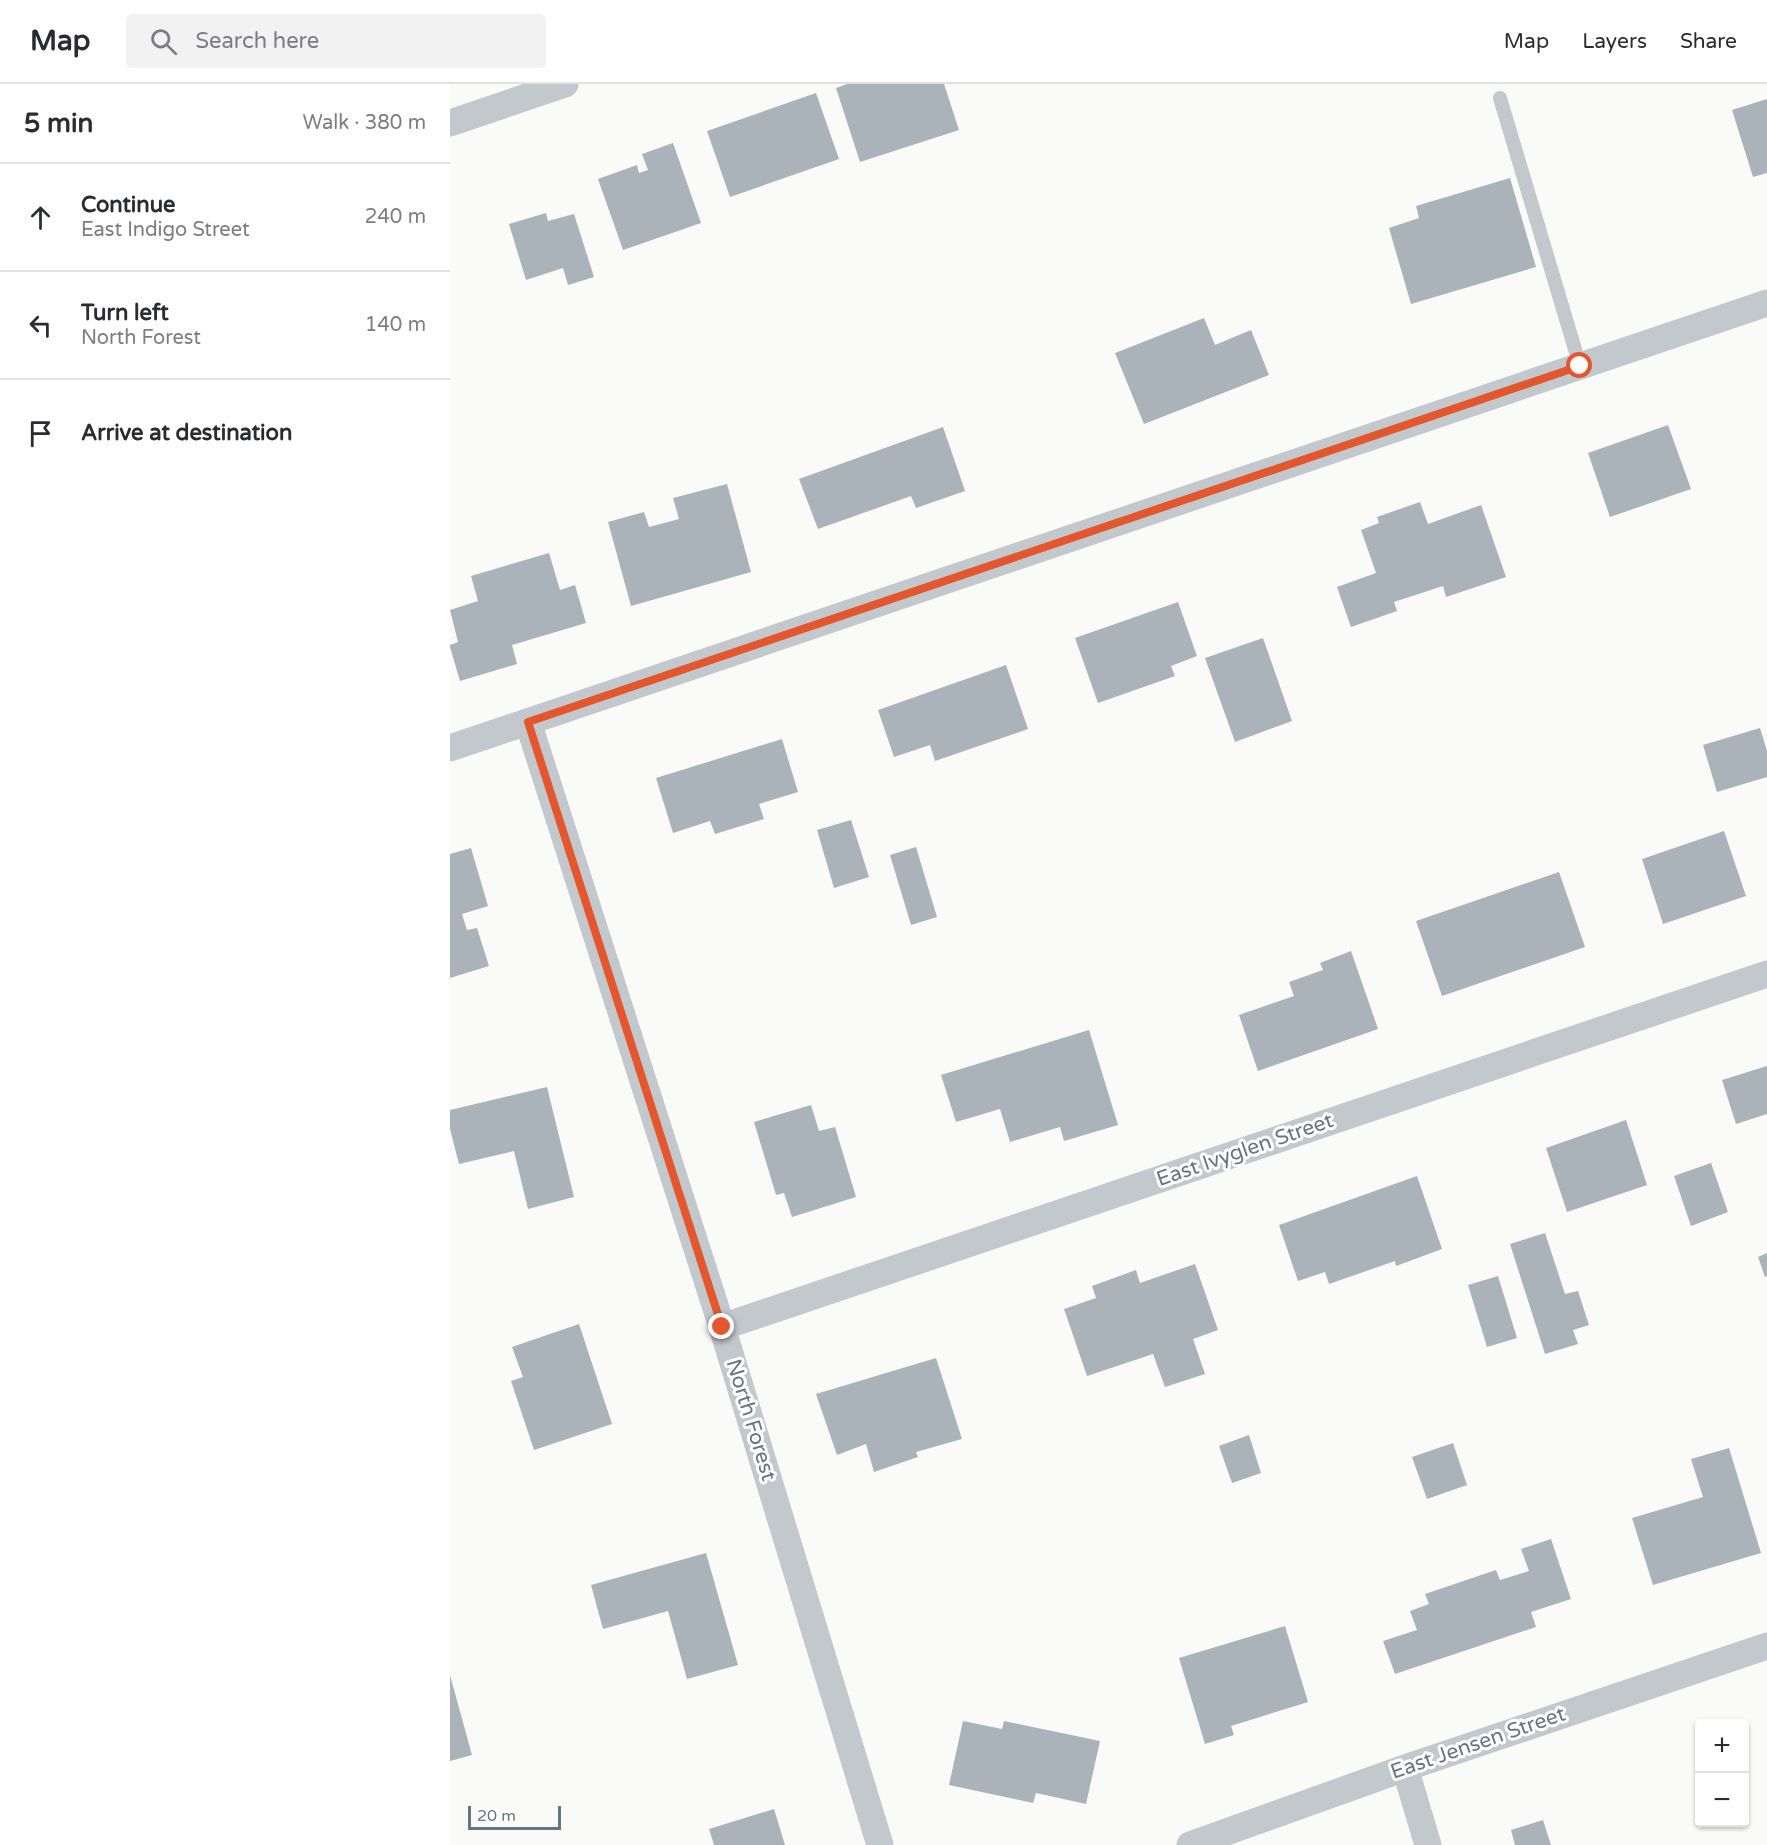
<!DOCTYPE html>
<html lang="en">
<head>
<meta charset="utf-8">
<style>
  :root { --surface:#fff; --page:#f2f2f3; --text:#2b2b33; --muted:#7c7c81; --line:#e1e1e2 }
  body { margin:0; font-family:"Varela Round",sans-serif; background:var(--page); color:var(--text) }
  .controls { position:absolute; right:18px; bottom:18px; display:grid; overflow:hidden; border-radius:6px; box-shadow:0 2px 4px #0004 }
  .controls button { width:54px; height:54px; display:grid; place-items:center; padding:0; border:0; border-bottom:2px solid var(--line); background:var(--surface); color:var(--text); font:30px sans-serif }
  .scale { position:absolute; left:18px; bottom:15px; width:93px; box-sizing:border-box; padding-left:6px; border:3px solid #657683; border-top:0; font-size:16px; line-height:21px; white-space:nowrap; color:#657683; -webkit-text-stroke:4px #fff; paint-order:stroke }
  .stop { position:absolute; width:18px; height:18px; margin:-14px; border:4px solid #e4572e; border-radius:50%; background:#fff }
  .stop.end { background:#e4572e; border-color:#fff; box-shadow:0 2px 6px #0008 }
  .list { margin:0; padding:0; list-style:none }
  h2 { display:flex; justify-content:space-between; align-items:center; height:78px; margin:0; padding:0 24px; font-size:26px }
  h2 small { font-size:20px; font-weight:400; color:var(--muted) }
  .list li { display:grid; grid-template-columns:39px 1fr auto; gap:18px; align-items:center; box-sizing:border-box; height:108px; padding:0 24px; border-top:2px solid var(--line) }
  .list b { display:block; font-size:22px; white-space:nowrap }
  .list p { margin:0; font-size:20px; white-space:nowrap; color:var(--muted) }
  .list em { font-size:20px; font-style:normal; color:var(--muted) }
  .icon { flex:none; width:33px; height:33px; fill:none; stroke:currentColor; stroke-width:2; stroke-linecap:round; stroke-linejoin:round }
  .map { position:relative; flex:none; width:1317px; height:1761px; overflow:hidden }
  header { display:flex; align-items:center; gap:36px; box-sizing:border-box; height:84px; padding:0 30px; background:var(--surface); border-bottom:2px solid var(--line) }
  header strong { font-size:28px }
  nav { display:flex; gap:33px; margin-inline-start:auto; font-size:21px }
  .search { width:420px; height:54px; background:var(--page); display:flex; align-items:center; gap:15px; box-sizing:border-box; padding:0 21px; border-radius:6px; color:var(--muted); font-size:22px }
  main { display:flex }
  aside { flex:1; background:var(--surface) }
  .map>svg:first-child { display:block }
  .building { fill:#aab3b9 }
  .lines { fill:none; stroke-linecap:round; stroke-linejoin:round }
  .lane { stroke:#c3c8cc; stroke-width:14 }
  .street { stroke:#c3c8cc; stroke-width:27 }
  .route { stroke:#e4572e; stroke-width:8 }
  .labels { text-anchor:middle; dominant-baseline:central; stroke-width:6; stroke-linejoin:round; paint-order:stroke }
  .street-label { font-size:21px; fill:#657683; stroke:#fff }
</style>
</head>
<body>
<header>
<strong>Map</strong>
<div class="search"><svg class="icon" aria-label="search" viewBox="0 0 24 24"><circle cx="10" cy="10" r="6"/><path d="M15 15l6 6"/></svg>Search here</div>
<nav><a>Map</a><a>Layers</a><a>Share</a></nav>
</header>
<main>
<aside>
<h2>5 min<small>Walk · 380 m</small></h2>
<ul class="list">
<li><svg class="icon" aria-label="ahead" viewBox="0 0 24 24"><path d="M12 20V5M6 11l6-6 6 6"/></svg><div><b>Continue</b><p>East Indigo Street</p></div><em>240 m</em></li>
<li><svg class="icon" aria-label="left" viewBox="0 0 24 24"><path d="M17 20v-9H6M10 6l-5 5 5 5"/></svg><div><b>Turn left</b><p>North Forest</p></div><em>140 m</em></li>
<li><svg class="icon" aria-label="arrive" viewBox="0 0 24 24"><path d="M6 21V4h12l-3 4 3 4H6"/></svg><div><b>Arrive at destination</b></div></li>
</ul>
</aside>
<div class="map">
<svg width="1317" height="1761" viewBox="0 0 1317 1761">
  <rect width="100%" height="100%" fill="#fafaf8"/>
  <path class="building" d="M397 0H494L509 46 410 78 386 4Z
    M366 9 389 75 280 113 257 47Z
    M1317 15V89L1303 93 1282 26Z
    M223 59 251 139 173 166 148 95 187 81 189 89 198 86 192 70Z
    M1060 94 1086 183 961 220 939 144 969 134 966 122Z
    M96 129 98 137 124 130 144 193 118 201 113 184 76 196 59 140Z
    M754 234 765 261 801 246 819 291 694 340 665 269Z
    M1218 341 1241 405 1160 433 1138 369Z
    M493 343 515 407 466 424 461 412 368 445 349 395Z
    M277 400 301 488 181 522 158 438 194 428 199 443 229 435 223 414Z
    M970 418 978 440 1031 421 1056 493 996 513 993 502 944 518 947 527 901 543 887 503 926 489 911 446 929 439 927 433Z
    M99 469 110 506 125 501 136 539 62 561 67 580 10 597 0 563V561L8 558 0 526 28 517 21 492Z
    M728 518 747 572 721 582 725 592 648 619 625 554Z
    M813 554 842 637 785 658 755 574Z
    M556 581 578 645 485 677 480 661 444 673 428 626Z
    M1310 644 1317 667V693L1267 708 1253 661Z
    M332 655 348 708 309 720 314 735 265 750 260 737 223 749 206 694Z
    M401 736 419 793 384 804 367 746Z
    M1274 747 1296 812 1213 840 1192 775Z
    M466 763 487 833 461 841 440 771Z
    M21 764 38 822 12 830 17 846 27 844 39 882 0 894V770Z
    M1109 788 1135 863 992 912 966 837Z
    M901 867 928 945 808 987 789 931 844 912 839 898 873 886 870 879Z
    M639 946 668 1041 614 1057 610 1043 560 1058 550 1025 506 1038 491 991Z
    M1317 982V1030L1286 1040 1272 996Z
    M97 1003 124 1113 78 1125 64 1067 9 1080 0 1045V1026Z
    M361 1021 369 1047 385 1043 406 1113 342 1133 334 1109 326 1111 304 1038Z
    M1176 1036 1197 1101 1117 1128 1096 1064Z
    M1261 1079 1278 1128 1241 1142 1224 1092Z
    M967 1092 992 1165 946 1182 945 1177 879 1200 875 1188 848 1197 829 1141Z
    M1095 1149 1115 1210 1128 1207 1139 1241 1123 1246 1128 1260 1095 1270 1060 1160Z
    M1317 1169V1192L1315 1193 1308 1173Z
    M745 1180 768 1246 743 1255 755 1290 715 1303 703 1270 637 1292 614 1225 646 1214 642 1202 686 1186 690 1199Z
    M1048 1192 1067 1254 1037 1263 1018 1201Z
    M129 1240 162 1340 84 1366 61 1297 73 1293 62 1263Z
    M486 1274 512 1355 466 1368 468 1373 424 1388 416 1360 387 1371 366 1310Z
    M799 1351 811 1389 782 1399 769 1362Z
    M1003 1359 1017 1401 977 1415 962 1373Z
    M1279 1364 1311 1469 1203 1501 1182 1434 1253 1413 1241 1375Z
    M1101 1455 1121 1515 1081 1528 1086 1543 945 1590 933 1557 967 1546 960 1527 979 1520 975 1510 1046 1486 1050 1496 1079 1487 1071 1465Z
    M256 1469 288 1581 237 1595 218 1527 153 1545 141 1501Z
    M835 1542 858 1618 781 1642 784 1651 755 1660 729 1574Z
    M0 1591 22 1671 0 1677Z
    M513 1637 552 1645 554 1637 650 1657 636 1720 586 1709 583 1719 499 1701Z
    M324 1725 335 1761H264L259 1745Z
    M1093 1736 1101 1761H1065L1061 1746Z"/>
  <g class="lines">
    <path class="lane" d="M1050 14 1130 282"/>
    <path class="street" d="M0 39 115 0
      M78 638 272 1243 430 1761
      M0 664 1317 219
      M272 1243 1317 890
      M955 1684 978 1761
      M740 1761 955 1684 1317 1562"/>
  </g>
  <g class="lines">
    <path class="route" d="M272 1243 78 638 1130 282"/>
  </g>
  <g class="labels">
    <g class="street-label">
      <text transform="translate(795 1066) rotate(-19)">East Ivyglen Street</text>
      <text transform="translate(301 1336) rotate(73)">North Forest</text>
      <text transform="translate(1028 1659) rotate(-19)">East Jensen Street</text>
    </g>
  </g>
</svg>
<div class="controls">
<button>+</button>
<button>−</button>
</div>
<div class="scale">20 m</div>
<div class="stop" style="left:1130px;top:282px"></div>
<div class="stop end" style="left:272px;top:1243px"></div>
</div>
</main>
</body>
</html>
